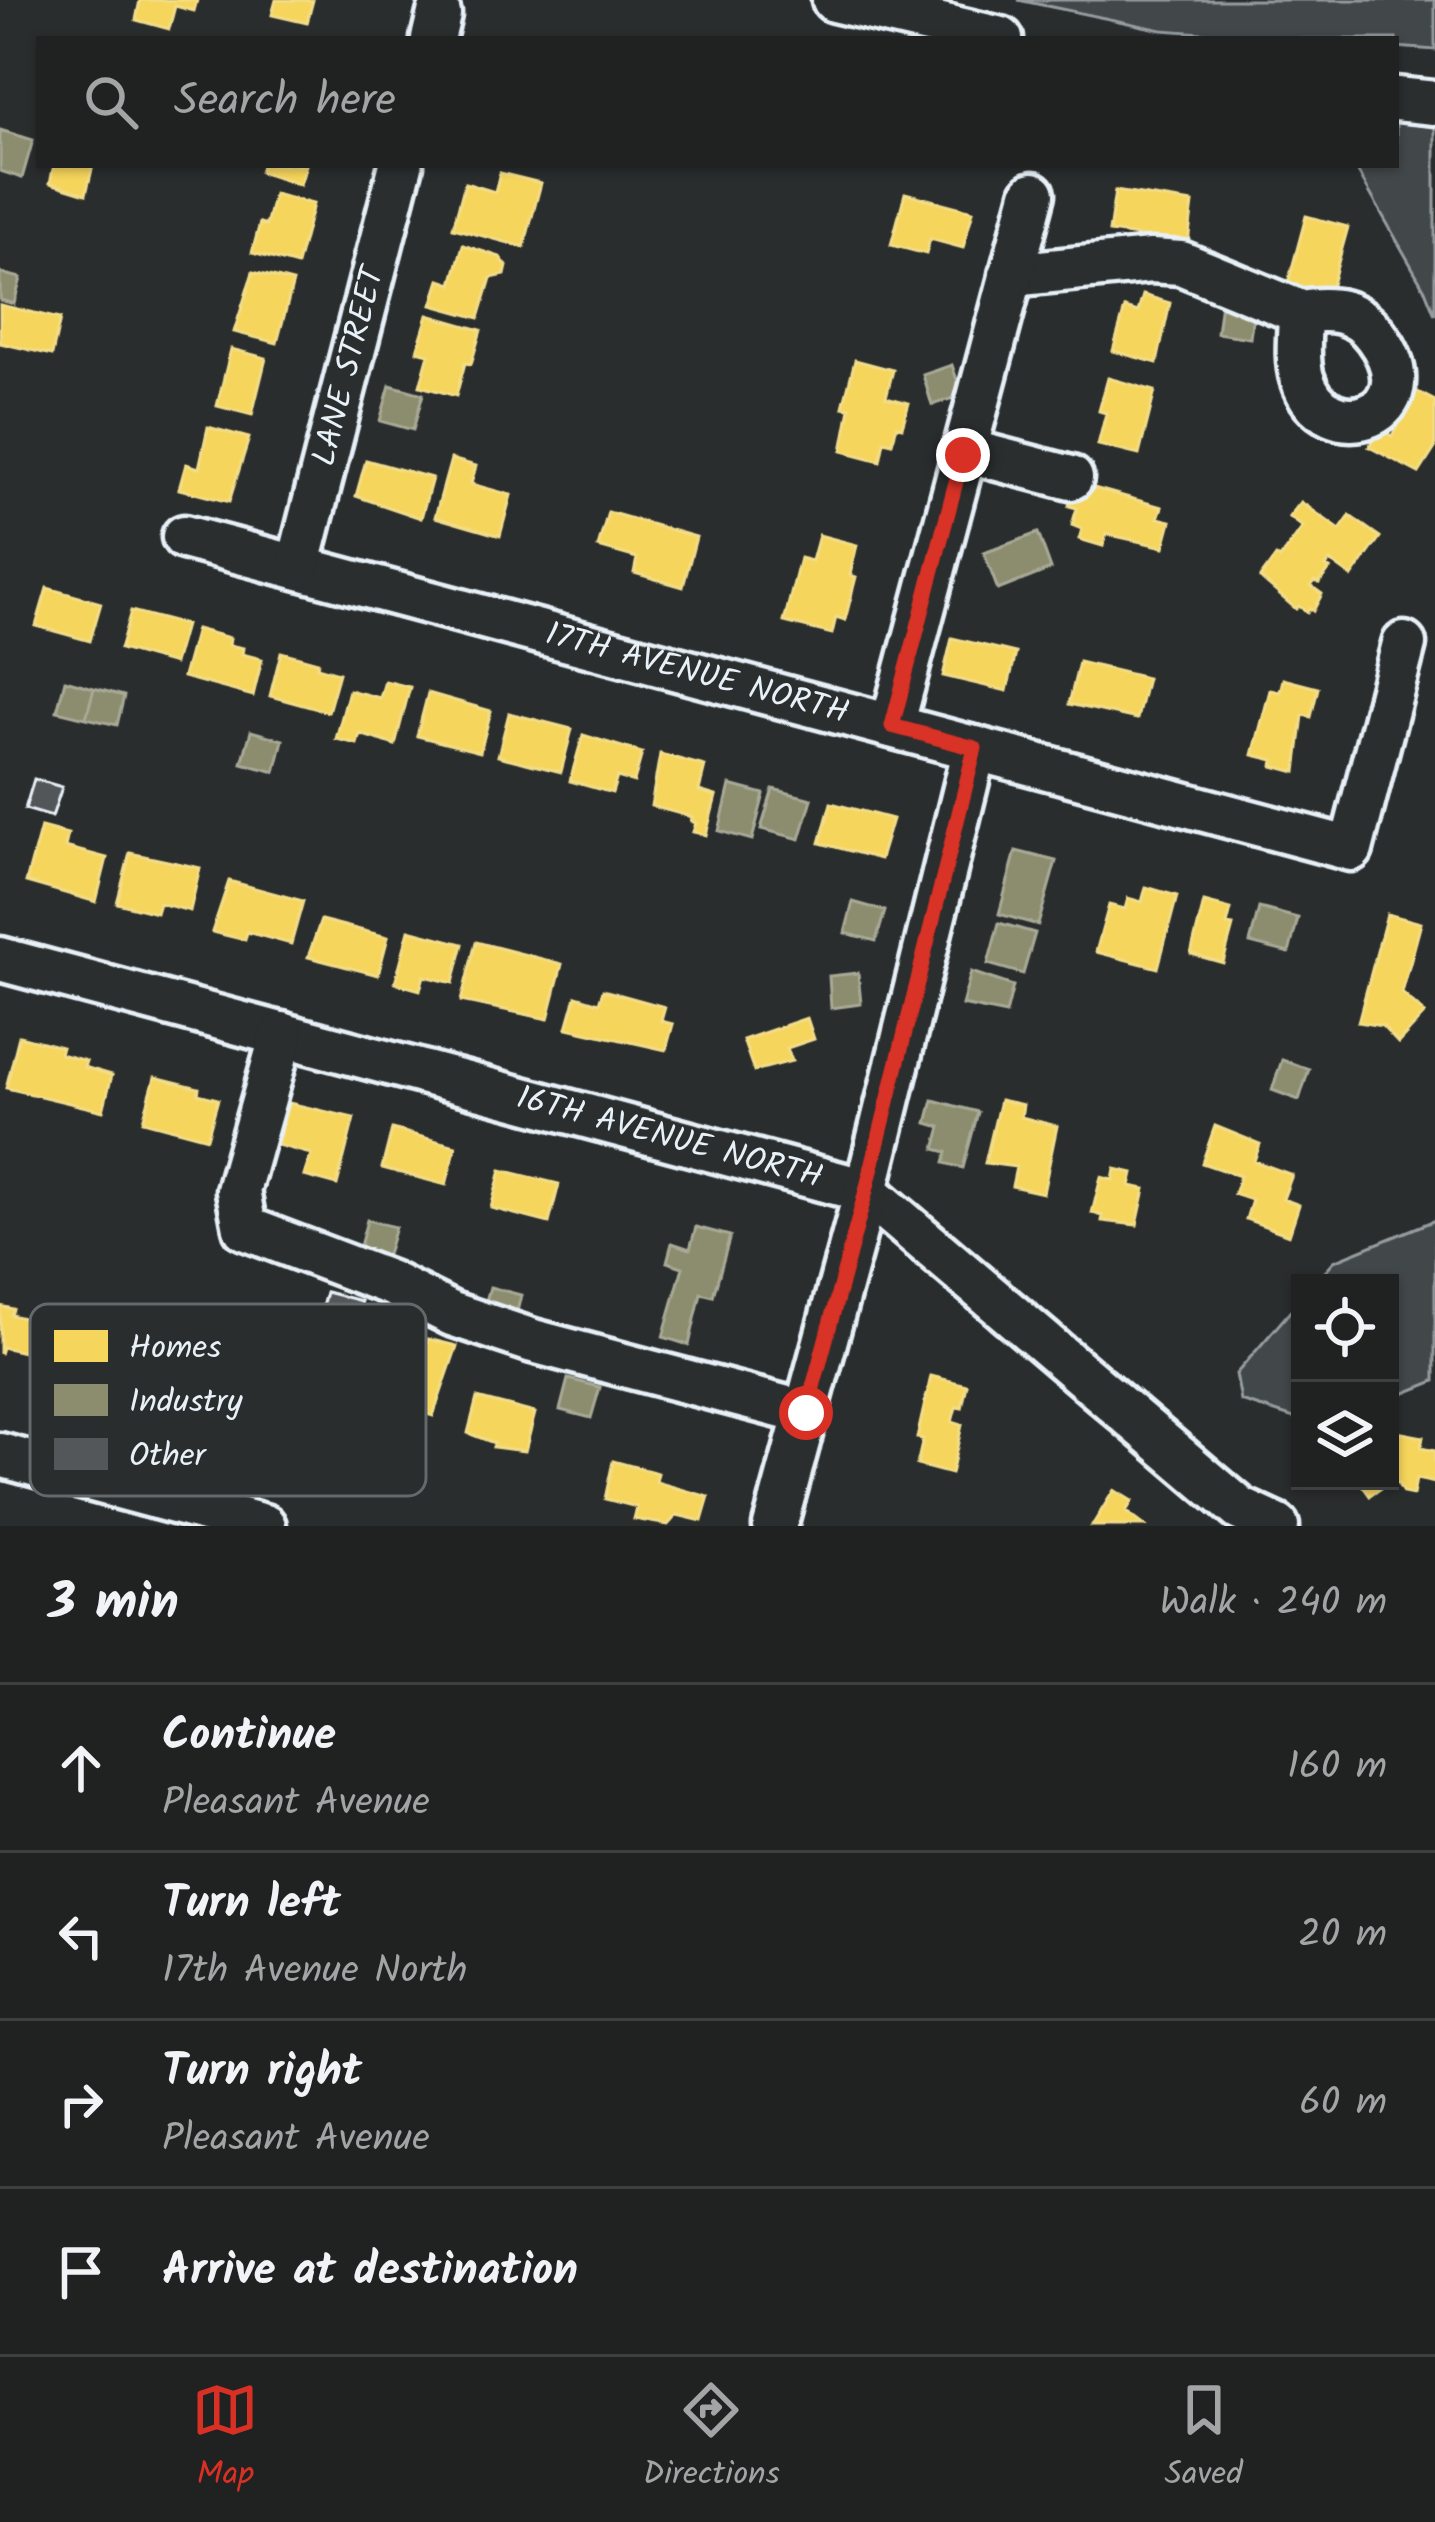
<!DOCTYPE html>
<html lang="en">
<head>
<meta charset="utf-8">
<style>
  :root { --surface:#202222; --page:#282a2a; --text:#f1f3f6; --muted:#a2a4a5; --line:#3d3f40; --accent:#d93025 }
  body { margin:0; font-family:Kalam,sans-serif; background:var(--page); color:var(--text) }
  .controls { position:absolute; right:36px; bottom:36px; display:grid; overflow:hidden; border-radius:0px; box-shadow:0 3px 9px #0004 }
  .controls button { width:108px; height:108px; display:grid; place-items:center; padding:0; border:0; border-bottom:3px solid var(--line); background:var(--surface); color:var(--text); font:60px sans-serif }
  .stop { position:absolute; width:36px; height:36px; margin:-27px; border:9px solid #d93025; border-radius:50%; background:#fff }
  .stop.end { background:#d93025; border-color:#fff; box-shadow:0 3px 12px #0008 }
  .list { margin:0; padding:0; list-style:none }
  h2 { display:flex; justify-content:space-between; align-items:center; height:156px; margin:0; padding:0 48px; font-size:51px }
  h2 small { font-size:39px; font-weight:400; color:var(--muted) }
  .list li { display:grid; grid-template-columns:78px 1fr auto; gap:36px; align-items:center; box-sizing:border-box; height:168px; padding:0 48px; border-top:3px solid var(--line) }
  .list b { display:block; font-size:45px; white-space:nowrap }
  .list p { margin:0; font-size:39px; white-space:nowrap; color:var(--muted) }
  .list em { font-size:39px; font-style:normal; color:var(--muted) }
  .icon { flex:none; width:66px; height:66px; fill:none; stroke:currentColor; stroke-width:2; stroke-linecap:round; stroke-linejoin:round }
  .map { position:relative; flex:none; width:1435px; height:1526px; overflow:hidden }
  .search { position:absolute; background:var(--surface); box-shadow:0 3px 9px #0004; left:36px; right:36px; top:36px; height:132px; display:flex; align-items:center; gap:30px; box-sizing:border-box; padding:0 42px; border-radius:0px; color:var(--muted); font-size:45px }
  .sheet { height:828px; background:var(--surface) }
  nav { display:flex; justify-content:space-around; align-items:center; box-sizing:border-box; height:168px; border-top:3px solid var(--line); background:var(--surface); font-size:33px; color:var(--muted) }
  nav a { display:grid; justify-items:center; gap:6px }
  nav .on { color:var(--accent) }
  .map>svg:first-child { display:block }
  .green { fill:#424648; stroke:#959ca0; stroke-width:3 }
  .homes { fill:#f6d55c; stroke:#f2dd8b; stroke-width:3 }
  .industry { fill:#8c8c6e; stroke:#a8aa97; stroke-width:3 }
  .building { fill:#535759; stroke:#e8f1f8; stroke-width:3 }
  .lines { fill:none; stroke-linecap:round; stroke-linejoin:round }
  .minor-casing { stroke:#e8f1f8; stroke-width:51 }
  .minor { stroke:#2a2d2e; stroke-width:42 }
  .route { stroke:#d93025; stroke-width:15 }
  .labels { text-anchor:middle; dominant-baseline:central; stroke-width:12; stroke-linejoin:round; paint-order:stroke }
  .street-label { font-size:33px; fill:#e8f1f8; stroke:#2a2d2e }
  .key { fill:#2a2d2e; stroke:#63686b; stroke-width:3 }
  .key-label { font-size:33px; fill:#e8f1f8 }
</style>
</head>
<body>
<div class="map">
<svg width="1435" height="1526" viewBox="0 0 1435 1526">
  <rect width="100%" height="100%" fill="#2a2d2e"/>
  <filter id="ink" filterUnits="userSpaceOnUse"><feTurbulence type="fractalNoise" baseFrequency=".00833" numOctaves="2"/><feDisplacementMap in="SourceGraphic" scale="24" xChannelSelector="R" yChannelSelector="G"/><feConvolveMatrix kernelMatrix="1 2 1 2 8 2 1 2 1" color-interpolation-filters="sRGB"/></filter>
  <g filter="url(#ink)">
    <path class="green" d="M1018 0H1435V50L1396 47V39H1282L1162 30Z
      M1396 99 1435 103V315L1425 290 1354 165H1396Z
      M1435 1220V1381L1390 1399V1283H1315L1334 1261Z
      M1300 1300V1420L1241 1401 1236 1374Z"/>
    <path class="homes" d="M140 0H197L194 11 175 6 169 29 136 20Z
      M276 0H313L307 23 272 15Z
      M54 165H93L86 194 50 183Z
      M262 165H306L300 185 260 172Z
      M500 173 541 183 524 247 453 228 465 183 495 192Z
      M1115 191 1193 203 1188 243 1109 232Z
      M905 193 973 211 963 248 930 239 926 254 891 245Z
      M274 194 313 204 297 265 252 253 260 223 266 225Z
      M1306 216 1348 227 1328 299 1287 287Z
      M463 245 500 257 507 266 505 275 491 278 479 318 432 305 440 280 452 284Z
      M253 272 293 282 277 343 234 332Z
      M1143 295 1170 303 1157 363 1113 351 1125 308 1138 312Z
      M0 305 60 319 52 355 0 343Z
      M428 315 481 330 471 364 465 363 456 396 420 386 429 354 417 351Z
      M231 349 266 358 252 415 217 406Z
      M855 360 893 370 886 397 909 403 902 427 897 426 892 443 884 441 880 461 842 451 850 408 843 407Z
      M1108 378 1155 391 1139 455 1098 445 1106 413 1099 411Z
      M1416 391 1435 401V448L1419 473 1369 447 1379 429 1392 436Z
      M208 427 249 438 229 502 179 489 186 464 199 468Z
      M451 459 476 466 471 484 511 495 500 536 435 517Z
      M366 460 432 478 421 518 356 496Z
      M1076 483 1162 507 1158 518 1171 521 1164 547 1106 534 1103 546 1079 539 1082 529 1072 525 1077 508 1069 506Z
      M1301 502 1340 530 1350 516 1380 537 1352 577 1330 561 1326 567 1330 569 1319 583 1315 581 1311 586 1322 594 1313 611 1310 608 1307 612 1299 606 1296 609 1260 578 1276 556 1280 559 1303 527 1289 517Z
      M608 512 696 537 683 587 634 573 637 558 598 547Z
      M819 535 857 545 850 575 856 577 845 620 836 617 832 634 784 622 800 558 812 561Z
      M47 588 101 603 90 641 36 626Z
      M131 611 185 625 174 664 120 649Z
      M196 629 230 638 229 645 243 648 242 654 262 659 253 696 183 677Z
      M952 638 1016 653 1007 691 943 676Z
      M281 652 318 662 317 667 339 673 328 712 270 696Z
      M1079 662 1147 678 1137 719 1069 704Z
      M1283 679 1318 688 1311 717 1303 715 1296 772 1273 766 1274 760 1253 755 1270 690 1280 692Z
      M385 681 410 687 395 745 360 734 357 744 336 739 349 690 380 698Z
      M428 693 491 711 480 752 417 736Z
      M509 713 572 729 561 772 498 756Z
      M583 735 642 753 634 782 617 777 612 793 570 781Z
      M660 754 705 766 699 791 716 796 706 835 693 832 696 823 691 821 692 817 651 806Z
      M831 803 892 819 880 859 820 843Z
      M41 827 68 834 65 847 107 858 96 902 26 882Z
      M130 853 200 868 190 911 159 903 156 913 117 903Z
      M229 881 303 901 291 944 247 932 245 940 212 932Z
      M1146 887 1177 896 1158 968 1096 952 1109 905 1125 909 1128 898 1142 902Z
      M1204 902 1231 909 1227 925 1233 926 1223 963 1191 954Z
      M1387 914 1421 923 1402 993 1425 1014 1398 1043 1382 1026 1358 1022Z
      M321 920 388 937 378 975 308 957Z
      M409 930 463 944 453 983 424 976 420 990 395 983Z
      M476 942 562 964 548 1019 461 1001Z
      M603 990 665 1007 661 1021 673 1024 666 1050 567 1028 576 996 599 1003Z
      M807 1018 814 1039 787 1048 792 1061 754 1071 743 1040Z
      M19 1036 62 1047 60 1054 86 1061 84 1067 112 1075 103 1111 6 1088Z
      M155 1077 199 1088 198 1094 218 1099 207 1138 143 1121Z
      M1000 1100 1023 1105 1021 1117 1057 1126 1043 1193 1012 1186 1016 1167 985 1163Z
      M289 1103 354 1118 337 1185 304 1176 311 1154 277 1145Z
      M1215 1126 1260 1144 1254 1161 1292 1175 1283 1199 1299 1205 1289 1235 1246 1219 1252 1200 1234 1194 1240 1176 1202 1163Z
      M392 1129 456 1146 446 1185 382 1168Z
      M1115 1169 1133 1173 1130 1186 1145 1189 1137 1225 1102 1221 1103 1216 1092 1213 1101 1177 1113 1180Z
      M501 1170 559 1184 549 1223 491 1208Z
      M0 1306 13 1309 11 1315 44 1323 37 1355 2 1347 0 1354Z
      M428 1339 457 1346 433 1416 399 1406 401 1397 365 1387 371 1364 381 1366 386 1349 422 1358Z
      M931 1376 967 1385 962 1408 956 1407 952 1422 962 1425 951 1474 917 1465 923 1439 917 1438Z
      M477 1398 535 1413 525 1451 493 1447 494 1443 468 1433Z
      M1397 1432 1423 1437 1421 1448 1435 1451V1483L1416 1479 1413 1495 1403 1493 1398 1484 1390 1482 1370 1496 1359 1481H1390V1439H1394Z
      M613 1461 658 1473 656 1482 709 1497 702 1521 677 1515 668 1525 634 1519 637 1507 605 1499Z
      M1114 1490 1132 1501 1126 1512 1145 1526H1092Z"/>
    <path class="industry" d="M0 130 33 140 22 178 0 171Z
      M0 273 21 278 14 304 0 300Z
      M1221 302 1254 308 1250 338 1217 333Z
      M952 365 962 395 932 405 923 375Z
      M390 385 423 394 413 430 380 421Z
      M1038 533 1051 569 998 590 984 553Z
      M65 680 94 688 86 718 57 711Z
      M94 688 124 696 117 725 86 718Z
      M251 731 283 740 275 772 242 763Z
      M730 785 764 794 752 840 719 831Z
      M773 789 812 799 800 839 761 829Z
      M1016 851 1056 861 1038 925 999 914Z
      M853 902 885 911 876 941 845 933Z
      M1259 908 1298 918 1289 953 1250 943Z
      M999 923 1035 933 1023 974 988 964Z
      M971 972 1013 986 1006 1014 962 1005Z
      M858 973 861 1004 831 1008 829 976Z
      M1282 1060 1309 1069 1299 1100 1272 1090Z
      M933 1100 978 1112 963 1168 944 1163 947 1152 935 1149 941 1127 927 1123Z
      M367 1220 395 1227 386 1258 359 1250Z
      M696 1227 730 1236 713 1296 701 1293 689 1345 663 1337 683 1267 667 1262 672 1243 690 1249Z
      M490 1287 521 1295 514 1324 482 1315Z
      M568 1379 600 1387 591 1418 560 1410Z"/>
    <path class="building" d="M34 779 62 787 52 817 25 809Z
      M326 1292 361 1301 352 1335 317 1325Z"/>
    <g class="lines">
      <defs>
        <g id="minor">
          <path d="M834 0 1001 39"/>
          <path d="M433 39 439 14"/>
          <path d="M1396 99 1435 103"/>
          <path d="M1011 275 1151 261 1181 263 1300 312C1300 333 1296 358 1302 378 1325 454 1435 415 1376 336 1356 309 1331 307 1300 312"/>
          <path d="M964 450 1071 478"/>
          <path id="s1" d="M184 537 1351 849 1404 644"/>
          <path id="s2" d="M298 567 401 165"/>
          <path d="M892 726 1033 194"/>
          <path id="s3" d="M0 959 866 1191 1240 1509 1277 1526"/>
          <path d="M282 1034 238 1191 245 1228 390 1283 452 1314 533 1341 806 1413"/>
          <path d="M0 1455 264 1526"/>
          <path d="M775 1526 866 1191 975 748"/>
        </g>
      </defs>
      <use href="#minor" class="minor-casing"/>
      <use href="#minor" class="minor"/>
    </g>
  </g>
  <g class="lines" filter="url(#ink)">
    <path class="route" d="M806 1413 866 1191 975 748 892 726 963 455"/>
  </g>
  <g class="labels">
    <g class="street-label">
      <text stroke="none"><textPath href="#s2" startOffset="207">LANE STREET</textPath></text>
      <text stroke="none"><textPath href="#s1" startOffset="531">17TH AVENUE NORTH</textPath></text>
      <text stroke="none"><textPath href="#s3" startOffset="693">16TH AVENUE NORTH</textPath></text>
    </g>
  </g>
  <rect x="30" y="1304" width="396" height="192" rx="18" class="key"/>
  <rect x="54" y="1330" width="54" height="32" fill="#f6d55c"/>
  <rect x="54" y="1384" width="54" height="32" fill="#8c8c6e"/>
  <rect x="54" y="1438" width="54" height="32" fill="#535759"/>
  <g class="key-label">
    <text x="129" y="1358">Homes</text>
    <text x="129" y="1412">Industry</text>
    <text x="129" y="1466">Other</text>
  </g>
</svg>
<div class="controls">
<button><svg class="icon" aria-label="locate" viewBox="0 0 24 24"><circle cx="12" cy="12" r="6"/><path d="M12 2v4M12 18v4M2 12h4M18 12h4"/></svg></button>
<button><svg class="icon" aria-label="layers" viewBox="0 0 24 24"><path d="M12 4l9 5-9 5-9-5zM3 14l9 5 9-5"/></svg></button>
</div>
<div class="stop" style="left:806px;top:1413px"></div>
<div class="stop end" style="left:963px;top:455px"></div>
<div class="search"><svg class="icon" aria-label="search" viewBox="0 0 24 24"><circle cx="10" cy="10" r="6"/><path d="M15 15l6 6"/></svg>Search here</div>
</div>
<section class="sheet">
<h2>3 min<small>Walk · 240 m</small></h2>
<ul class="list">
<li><svg class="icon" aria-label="ahead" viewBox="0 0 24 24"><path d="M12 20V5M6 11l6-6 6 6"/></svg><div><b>Continue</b><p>Pleasant Avenue</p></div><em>160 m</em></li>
<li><svg class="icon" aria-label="left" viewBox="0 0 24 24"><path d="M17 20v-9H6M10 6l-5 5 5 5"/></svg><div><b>Turn left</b><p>17th Avenue North</p></div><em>20 m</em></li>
<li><svg class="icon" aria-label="right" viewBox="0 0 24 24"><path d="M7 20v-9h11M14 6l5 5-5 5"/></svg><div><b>Turn right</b><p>Pleasant Avenue</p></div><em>60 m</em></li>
<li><svg class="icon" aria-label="arrive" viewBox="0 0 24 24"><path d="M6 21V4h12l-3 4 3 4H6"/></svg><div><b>Arrive at destination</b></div></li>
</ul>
</section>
<nav>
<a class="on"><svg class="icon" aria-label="map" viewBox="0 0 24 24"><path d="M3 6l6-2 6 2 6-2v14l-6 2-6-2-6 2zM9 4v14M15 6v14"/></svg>Map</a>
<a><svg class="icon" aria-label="directions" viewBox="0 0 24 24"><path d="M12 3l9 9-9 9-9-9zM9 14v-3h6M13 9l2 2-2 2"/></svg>Directions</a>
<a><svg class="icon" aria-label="saved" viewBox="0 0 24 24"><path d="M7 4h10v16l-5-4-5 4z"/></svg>Saved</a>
</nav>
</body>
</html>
